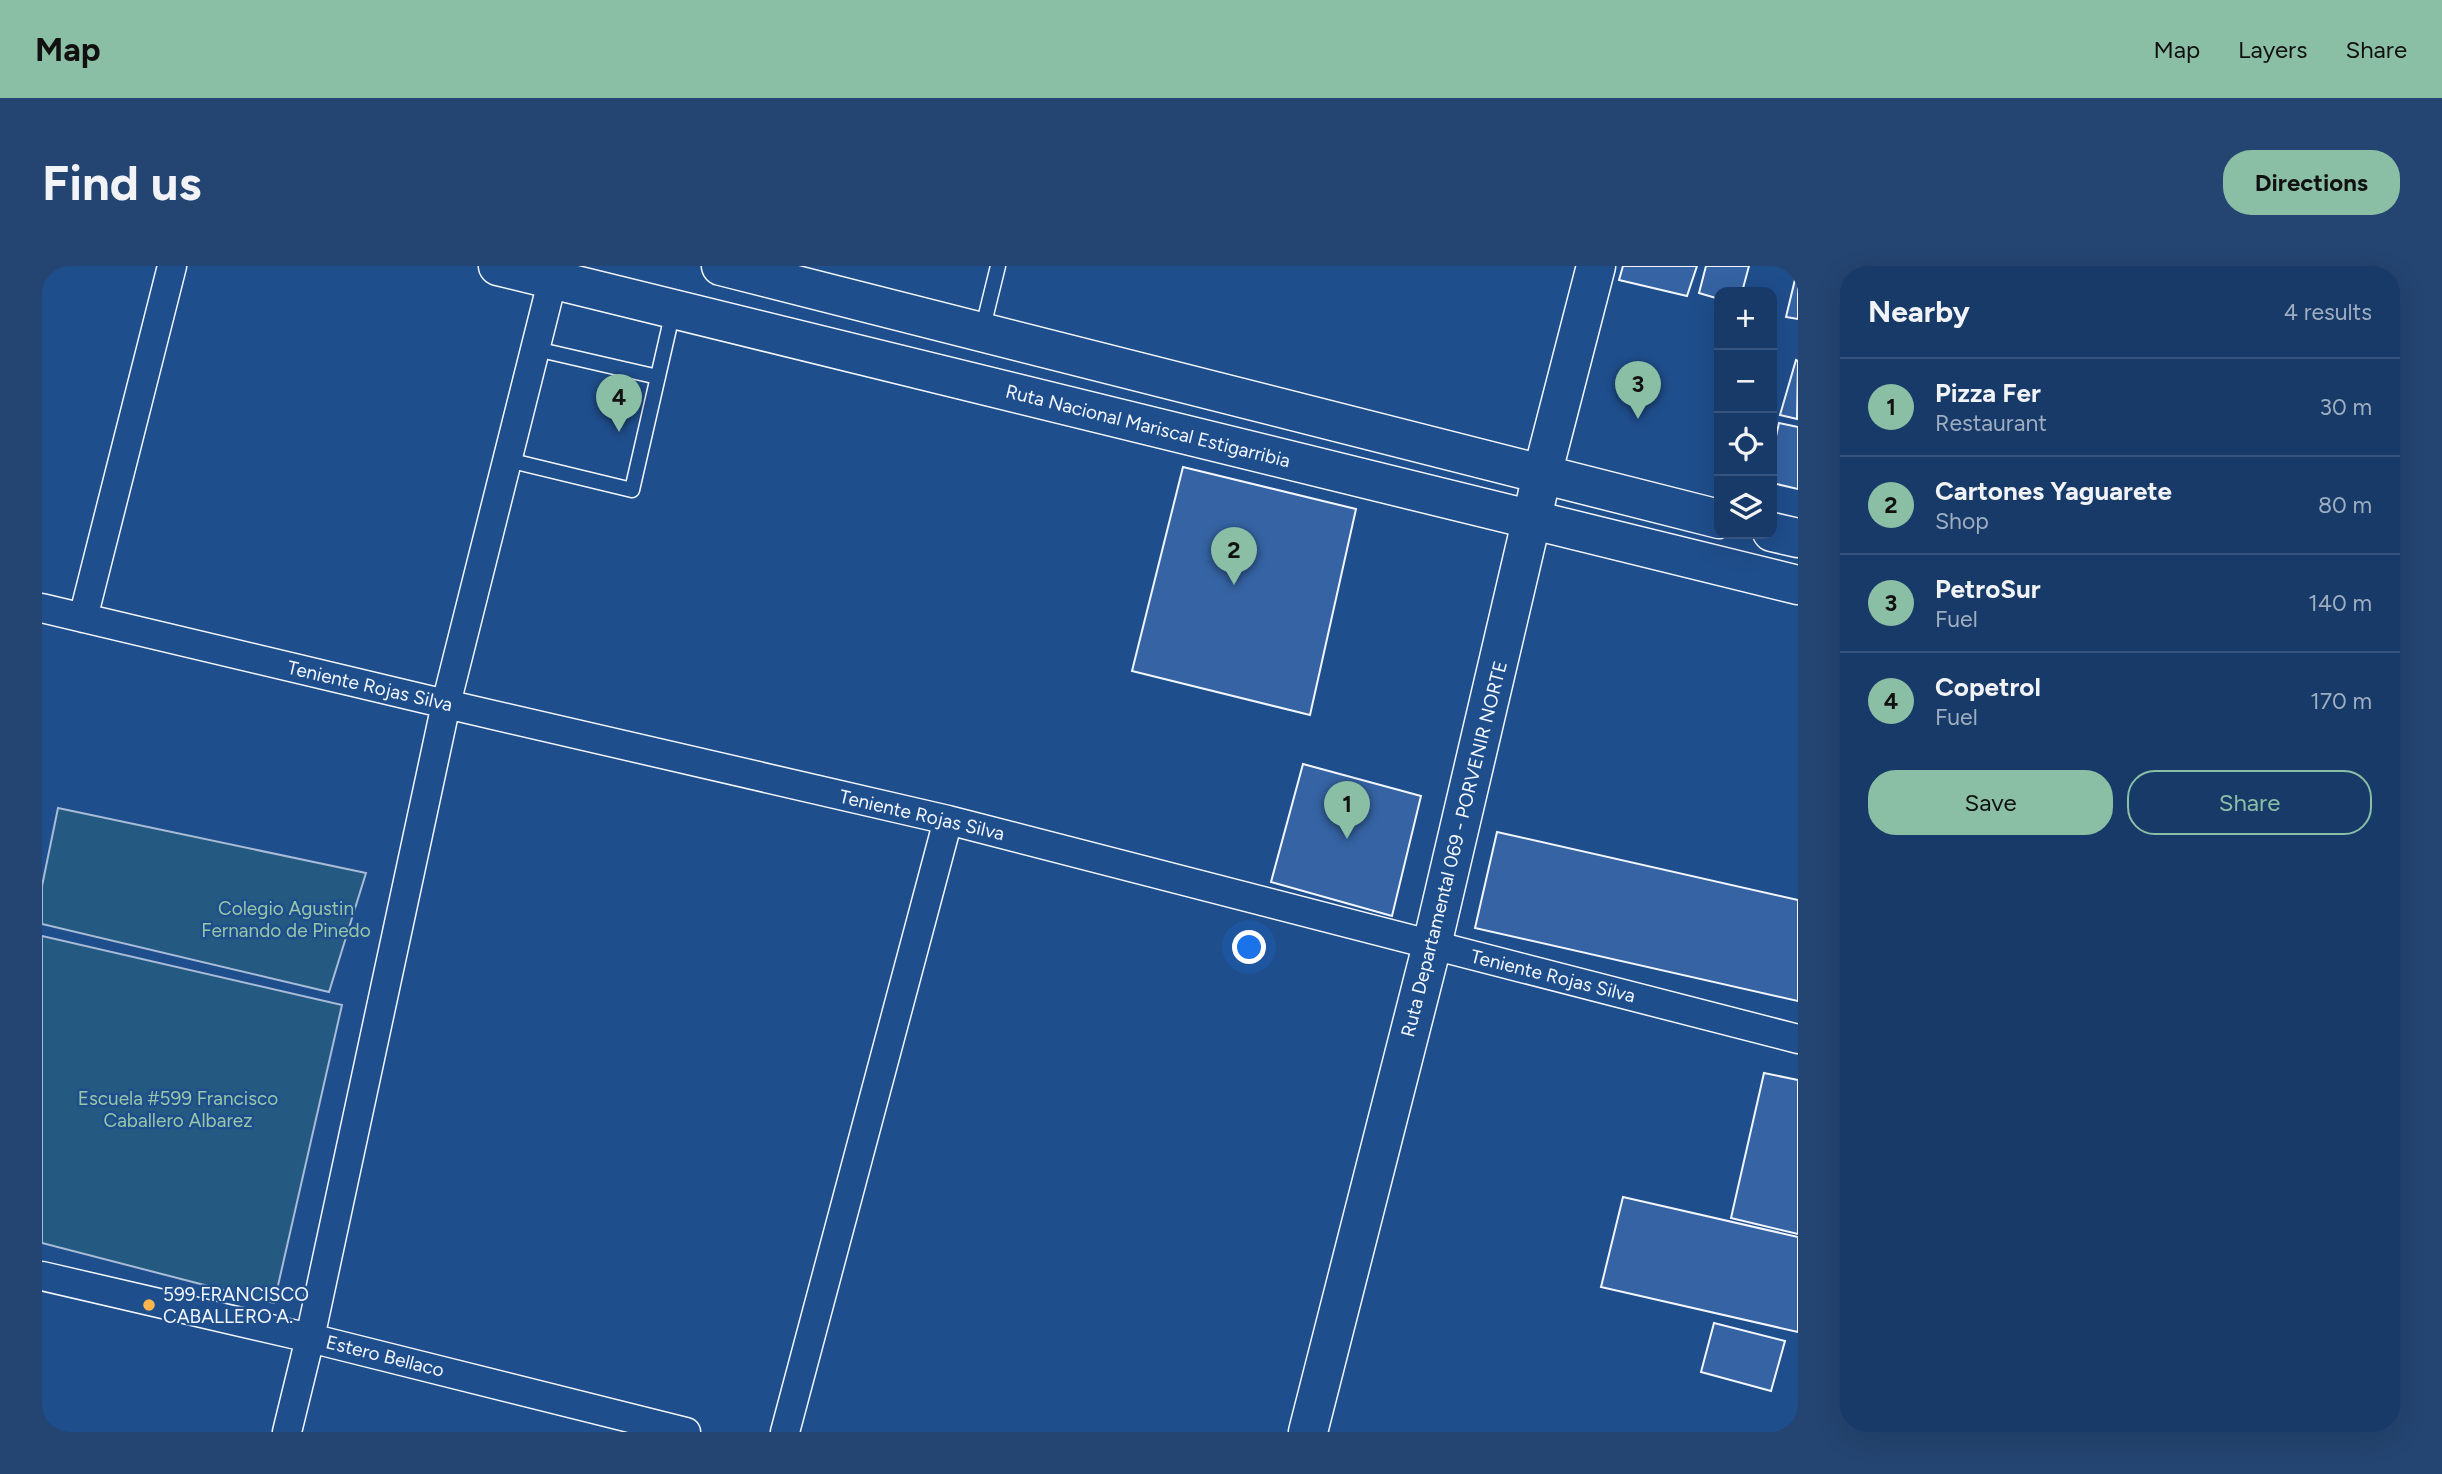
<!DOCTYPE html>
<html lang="en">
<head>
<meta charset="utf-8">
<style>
  :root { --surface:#173a69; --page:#244571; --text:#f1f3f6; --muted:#9eadc0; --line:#36547d; --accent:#8abfa5 }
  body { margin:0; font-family:Figtree,sans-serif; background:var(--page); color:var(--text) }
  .controls { position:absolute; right:21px; top:21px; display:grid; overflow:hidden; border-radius:14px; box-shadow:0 7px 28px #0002 }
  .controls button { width:63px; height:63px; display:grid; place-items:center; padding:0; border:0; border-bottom:2px solid var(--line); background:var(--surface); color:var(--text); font:35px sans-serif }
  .you { position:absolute; left:1208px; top:682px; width:24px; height:24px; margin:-18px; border:5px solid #fff; border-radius:50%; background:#1a73e8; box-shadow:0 0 0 10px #1a73e833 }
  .badge { display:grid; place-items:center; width:46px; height:46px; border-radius:50%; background:var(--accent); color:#111; font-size:23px; font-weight:700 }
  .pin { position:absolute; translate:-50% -58px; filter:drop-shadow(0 2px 4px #0008) }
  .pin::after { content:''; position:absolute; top:37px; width:24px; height:21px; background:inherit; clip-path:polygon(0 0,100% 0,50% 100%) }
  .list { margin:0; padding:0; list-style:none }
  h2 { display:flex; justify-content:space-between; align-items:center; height:91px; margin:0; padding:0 28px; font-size:30px }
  h2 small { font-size:23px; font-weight:400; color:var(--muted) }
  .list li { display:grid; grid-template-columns:46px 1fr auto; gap:21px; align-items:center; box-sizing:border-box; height:98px; padding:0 28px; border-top:2px solid var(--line) }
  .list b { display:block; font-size:26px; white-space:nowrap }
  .list p { margin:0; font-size:23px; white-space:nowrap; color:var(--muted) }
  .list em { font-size:23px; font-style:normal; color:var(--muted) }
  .actions { display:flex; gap:14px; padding:21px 28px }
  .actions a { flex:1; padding:16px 0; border:2px solid var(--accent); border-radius:28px; text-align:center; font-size:24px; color:var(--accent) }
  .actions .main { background:var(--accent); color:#111 }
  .icon { flex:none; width:38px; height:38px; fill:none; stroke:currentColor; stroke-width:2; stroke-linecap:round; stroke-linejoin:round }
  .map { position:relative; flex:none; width:1756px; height:1166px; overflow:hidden; border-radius:28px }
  header { display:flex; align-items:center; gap:42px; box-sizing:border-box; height:98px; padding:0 35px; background:var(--accent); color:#111 }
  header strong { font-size:33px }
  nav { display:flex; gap:38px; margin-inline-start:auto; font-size:24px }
  .intro { display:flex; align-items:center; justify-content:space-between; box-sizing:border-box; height:168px; padding:0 42px }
  h1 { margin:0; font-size:49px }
  .button { padding:18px 32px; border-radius:28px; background:var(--accent); color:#111; font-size:24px; font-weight:700 }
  main { display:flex; gap:42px; padding:0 42px }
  aside { flex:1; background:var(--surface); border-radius:28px; box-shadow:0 7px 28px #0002 }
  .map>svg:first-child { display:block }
  .green { fill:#245a82; stroke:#a8bbd7; stroke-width:2 }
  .building { fill:#3563a3; stroke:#f2f6ff; stroke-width:2 }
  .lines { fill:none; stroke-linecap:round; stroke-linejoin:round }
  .service-casing { stroke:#f2f6ff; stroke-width:17 }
  .minor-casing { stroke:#f2f6ff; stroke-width:31 }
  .secondary-casing { stroke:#f2f6ff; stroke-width:41 }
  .trunk-casing { stroke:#f2f6ff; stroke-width:41 }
  .service { stroke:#1f4e8c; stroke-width:14 }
  .minor { stroke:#1f4e8c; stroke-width:28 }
  .secondary { stroke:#1f4e8c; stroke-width:38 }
  .trunk { stroke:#1f4e8c; stroke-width:38 }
  .poi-dot { fill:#ffb74d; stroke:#1f4e8c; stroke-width:2.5 }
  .labels { text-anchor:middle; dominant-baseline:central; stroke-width:5; stroke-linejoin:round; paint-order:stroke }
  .street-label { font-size:19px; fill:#f2f6ff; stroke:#1f4e8c }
  .park-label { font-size:19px; fill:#97c8a6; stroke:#1f4e8c }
  .poi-label { font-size:19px; fill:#f2f6ff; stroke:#1f4e8c; text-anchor:start }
</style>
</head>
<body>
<header>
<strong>Map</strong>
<nav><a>Map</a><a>Layers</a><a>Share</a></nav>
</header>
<div class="intro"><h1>Find us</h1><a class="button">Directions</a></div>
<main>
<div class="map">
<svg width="1756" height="1166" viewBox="0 0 1756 1166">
  <rect width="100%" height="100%" fill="#1f4e8c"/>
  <path class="green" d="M16 542 324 607 287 726 0 658V620Z
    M0 670 300 739 232 1037 0 977Z"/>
  <path class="building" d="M1581 0H1655L1645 30 1577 14Z
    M1664 0H1707L1700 26H1677V33L1657 27Z
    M1756 1V53L1744 51Z
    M1754 94 1756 95 1755 153 1738 149Z
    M1737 157 1756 161V223L1730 217V188Z
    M1141 201 1314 243 1268 449 1090 405Z
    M1261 498 1379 530 1350 650 1229 616Z
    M1455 566 1756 634V735L1433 662Z
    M1722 807 1756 814V968L1689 952Z
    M1581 931 1756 971V1066L1559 1021Z
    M1672 1057 1743 1075 1729 1125 1659 1106Z"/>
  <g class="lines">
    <defs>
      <path id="service" d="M940 65 956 0
        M494 83 616 111
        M466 194 590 224 631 45"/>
      <path id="minor" d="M0 342 404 438 906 554 1756 773
        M41 352 130 0
        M0 1010 268 1072 644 1166
        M245 1166 268 1072 404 438 514 0
        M743 1166 906 554"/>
      <path id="secondary" d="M1266 1166 1390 679 1500 209 1554 0"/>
      <path id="trunk" d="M456 0 1756 319
        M679 0 1677 253
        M1730 266 1756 272"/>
    </defs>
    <use href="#service" class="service-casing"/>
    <use href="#minor" class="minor-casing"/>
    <use href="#secondary" class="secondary-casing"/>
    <use href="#trunk" class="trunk-casing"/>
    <use href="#service" class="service"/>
    <use href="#minor" class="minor"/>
    <use href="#secondary" class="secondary"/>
    <use href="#trunk" class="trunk"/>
  </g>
  <circle class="poi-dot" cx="107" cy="1039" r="7"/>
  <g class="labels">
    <g class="street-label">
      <text transform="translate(1106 160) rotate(14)">Ruta Nacional Mariscal Estigarribia</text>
      <text transform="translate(328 420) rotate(13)">Teniente Rojas Silva</text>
      <text transform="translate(880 549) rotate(13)">Teniente Rojas Silva</text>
      <text transform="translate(1412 583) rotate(-76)">Ruta Departamental 069 - PORVENIR NORTE</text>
      <text transform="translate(1511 710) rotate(14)">Teniente Rojas Silva</text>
      <text transform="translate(343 1090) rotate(14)">Estero Bellaco</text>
    </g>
    <g class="park-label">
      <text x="244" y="642">Colegio Agustin<tspan x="244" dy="22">Fernando de Pinedo</tspan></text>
      <text x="136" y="832">Escuela #599 Francisco<tspan x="136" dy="22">Caballero Albarez</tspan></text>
    </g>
    <g class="poi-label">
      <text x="121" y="1028">599 FRANCISCO<tspan x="121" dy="22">CABALLERO A.</tspan></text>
    </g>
  </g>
</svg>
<div class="controls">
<button>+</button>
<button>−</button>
<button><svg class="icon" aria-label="locate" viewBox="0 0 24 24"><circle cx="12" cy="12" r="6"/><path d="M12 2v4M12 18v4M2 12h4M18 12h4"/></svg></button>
<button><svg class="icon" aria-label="layers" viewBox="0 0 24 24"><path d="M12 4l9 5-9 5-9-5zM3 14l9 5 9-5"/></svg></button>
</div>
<div class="you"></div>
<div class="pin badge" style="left:1305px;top:573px">1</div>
<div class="pin badge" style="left:1192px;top:319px">2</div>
<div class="pin badge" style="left:1596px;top:153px">3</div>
<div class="pin badge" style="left:577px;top:166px">4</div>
</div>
<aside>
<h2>Nearby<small>4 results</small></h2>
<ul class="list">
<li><span class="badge">1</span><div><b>Pizza Fer</b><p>Restaurant</p></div><em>30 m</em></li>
<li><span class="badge">2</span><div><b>Cartones Yaguarete</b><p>Shop</p></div><em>80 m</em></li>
<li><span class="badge">3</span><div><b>PetroSur</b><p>Fuel</p></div><em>140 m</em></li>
<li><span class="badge">4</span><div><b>Copetrol</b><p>Fuel</p></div><em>170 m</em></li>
</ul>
<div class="actions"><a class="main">Save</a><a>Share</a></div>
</aside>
</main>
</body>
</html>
